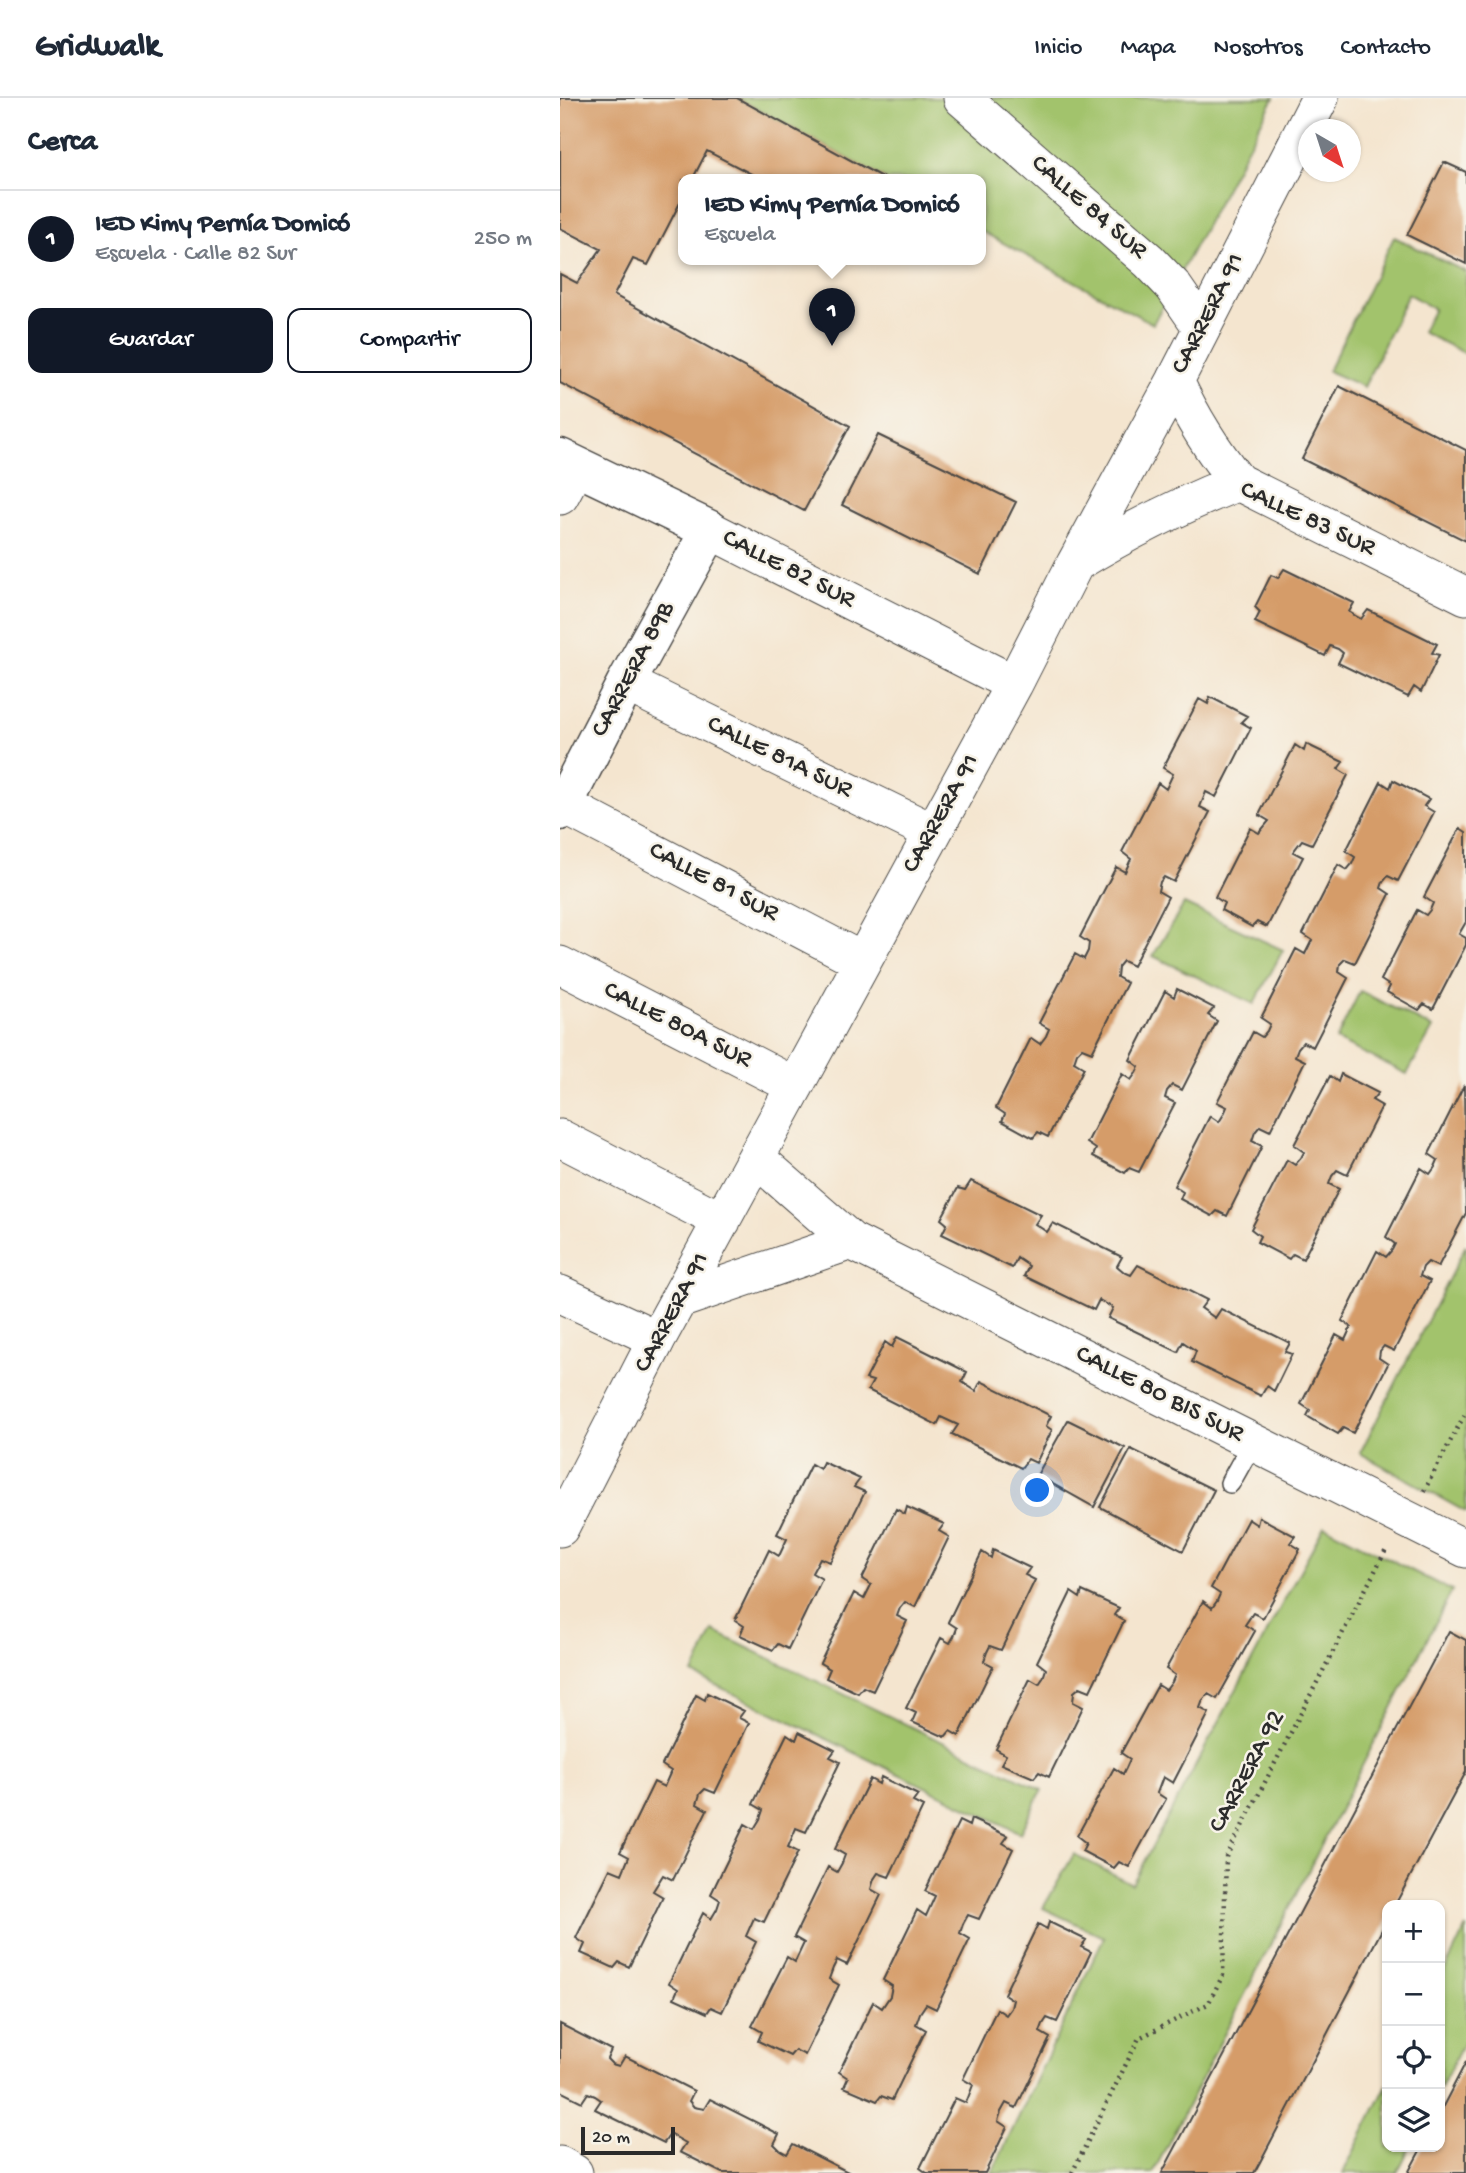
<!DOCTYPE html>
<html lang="es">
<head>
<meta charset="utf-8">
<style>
  :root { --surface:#fff; --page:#f6f6f7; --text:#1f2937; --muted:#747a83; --line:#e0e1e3; --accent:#111827 }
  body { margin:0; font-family:"Gochi Hand",sans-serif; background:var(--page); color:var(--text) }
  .controls { position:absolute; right:21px; bottom:21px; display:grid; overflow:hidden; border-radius:14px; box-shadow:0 2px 5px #0004 }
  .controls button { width:63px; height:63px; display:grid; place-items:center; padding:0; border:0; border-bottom:2px solid var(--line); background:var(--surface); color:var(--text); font:35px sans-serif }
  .compass { position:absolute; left:738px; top:21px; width:63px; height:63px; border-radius:50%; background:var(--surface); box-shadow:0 2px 5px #0004; rotate:141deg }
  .scale { position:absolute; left:21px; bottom:18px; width:94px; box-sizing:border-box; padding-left:7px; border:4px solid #2b2b2b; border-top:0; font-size:19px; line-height:24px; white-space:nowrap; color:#2b2b2b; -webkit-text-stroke:5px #f7f3e8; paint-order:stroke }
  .you { position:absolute; left:478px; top:1393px; width:24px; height:24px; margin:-18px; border:5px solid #fff; border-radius:50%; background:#1a73e8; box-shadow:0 0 0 10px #1a73e833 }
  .badge { display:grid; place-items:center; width:46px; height:46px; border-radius:50%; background:var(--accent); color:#fff; font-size:23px; font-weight:700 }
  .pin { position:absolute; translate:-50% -58px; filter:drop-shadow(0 2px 4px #0008) }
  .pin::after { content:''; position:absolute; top:37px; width:24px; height:21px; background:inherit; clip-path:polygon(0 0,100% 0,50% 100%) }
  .popup { position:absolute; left:118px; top:76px; width:308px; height:91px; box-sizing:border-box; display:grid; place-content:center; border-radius:14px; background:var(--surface); filter:drop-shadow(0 2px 5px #0005); font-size:23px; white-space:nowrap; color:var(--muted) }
  .popup b { font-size:26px; color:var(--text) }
  .popup::after { content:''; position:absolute; left:50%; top:100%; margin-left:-14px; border:14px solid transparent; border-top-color:var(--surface) }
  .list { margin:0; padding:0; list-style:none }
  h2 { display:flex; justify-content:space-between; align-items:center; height:91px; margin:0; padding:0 28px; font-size:30px }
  h2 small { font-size:23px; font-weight:400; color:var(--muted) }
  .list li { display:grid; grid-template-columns:46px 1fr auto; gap:21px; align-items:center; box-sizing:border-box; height:98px; padding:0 28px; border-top:2px solid var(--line) }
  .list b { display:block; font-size:26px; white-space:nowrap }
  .list p { margin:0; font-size:23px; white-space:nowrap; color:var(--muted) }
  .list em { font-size:23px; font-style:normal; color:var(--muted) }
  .actions { display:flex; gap:14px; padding:21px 28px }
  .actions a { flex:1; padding:16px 0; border:2px solid var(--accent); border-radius:14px; text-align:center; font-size:24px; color:var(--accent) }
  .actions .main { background:var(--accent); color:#fff }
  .icon { flex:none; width:38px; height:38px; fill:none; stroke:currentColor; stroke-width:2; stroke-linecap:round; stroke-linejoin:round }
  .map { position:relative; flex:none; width:906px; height:2075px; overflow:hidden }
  header { display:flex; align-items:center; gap:42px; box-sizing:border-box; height:98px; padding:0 35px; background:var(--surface); border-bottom:2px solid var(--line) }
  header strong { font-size:33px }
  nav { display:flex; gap:38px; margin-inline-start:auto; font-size:24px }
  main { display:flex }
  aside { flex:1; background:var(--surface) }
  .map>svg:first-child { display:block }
  .green { fill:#a2c36c; stroke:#66774c; stroke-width:2 }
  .building { fill:#d59c69 }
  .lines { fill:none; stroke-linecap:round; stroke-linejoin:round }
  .service-casing { stroke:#494744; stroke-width:22 }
  .minor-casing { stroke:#494744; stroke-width:39 }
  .tertiary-casing { stroke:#494744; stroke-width:41 }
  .path { stroke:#494744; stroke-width:4.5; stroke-dasharray:2 5; stroke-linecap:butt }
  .service { stroke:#fff; stroke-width:19 }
  .minor { stroke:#fff; stroke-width:37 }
  .tertiary { stroke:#fff; stroke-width:38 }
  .labels { text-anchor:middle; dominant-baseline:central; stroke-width:5; stroke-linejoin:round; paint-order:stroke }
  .street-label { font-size:26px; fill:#2b2b2b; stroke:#f7f3e8 }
</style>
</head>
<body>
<header>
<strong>Gridwalk</strong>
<nav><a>Inicio</a><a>Mapa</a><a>Nosotros</a><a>Contacto</a></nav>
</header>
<main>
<aside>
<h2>Cerca<small></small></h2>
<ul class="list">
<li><span class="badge">1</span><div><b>IED Kimy Pernía Domicó</b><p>Escuela · Calle 82 Sur</p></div><em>250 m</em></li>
</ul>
<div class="actions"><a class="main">Guardar</a><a>Compartir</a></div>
</aside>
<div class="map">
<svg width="906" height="2075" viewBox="0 0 906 2075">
  <rect width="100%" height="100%" fill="#f7f3e8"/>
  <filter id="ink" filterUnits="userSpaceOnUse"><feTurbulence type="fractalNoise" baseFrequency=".0143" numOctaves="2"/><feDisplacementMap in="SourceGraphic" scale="14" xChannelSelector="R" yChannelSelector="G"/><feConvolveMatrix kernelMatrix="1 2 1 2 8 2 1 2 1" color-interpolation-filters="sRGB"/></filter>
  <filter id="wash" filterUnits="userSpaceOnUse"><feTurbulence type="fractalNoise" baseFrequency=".00686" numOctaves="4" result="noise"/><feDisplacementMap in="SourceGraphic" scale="28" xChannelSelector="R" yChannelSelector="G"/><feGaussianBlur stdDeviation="1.57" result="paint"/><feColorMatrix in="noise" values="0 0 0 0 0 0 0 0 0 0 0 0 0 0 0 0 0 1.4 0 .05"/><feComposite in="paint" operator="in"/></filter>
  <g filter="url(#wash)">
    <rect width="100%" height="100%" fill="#f4e5cf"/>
    <path class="green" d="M177 0H714L593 226 421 133V82H327Z
      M834 139 906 174V256L862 234 874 211 848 196 804 289 768 273Z
      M624 806 723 852 694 906 593 858Z
      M800 893 873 930 847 976 776 942Z
      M906 1147V1414L800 1355Z
      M764 1428 892 1493 593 2075H432L544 1839 483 1810 514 1756 572 1786Z
      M153 1533 482 1692 460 1735 133 1576Z
      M906 1829V1940L880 1991V1882Z
      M827 1987V2049H850L837 2075H783Z"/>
    <g id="blocks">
      <path class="building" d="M0 0H177L327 82H203L147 53 132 82H123V99L88 167 73 161 54 197 290 328 244 413 0 285V176L17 185 41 151 0 130Z
        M884 64 906 74V166L847 137Z
        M779 288 906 352V443L742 361Z
        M318 337 456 404 420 476 282 407Z
        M724 471 794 505 789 514 801 521 808 512 877 546 872 555 879 557 861 594 854 589 848 599 778 565 783 555 778 551 770 548 765 558 695 524 700 514 695 509 711 477 718 480Z
        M650 599 687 618 681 624 691 630 656 699 646 694 640 709 650 714 614 784 604 779 600 784 598 793 608 799 573 868 563 863 558 869 557 879 567 885 532 954 522 950 517 955 514 964 524 970 488 1039 478 1034 473 1040 442 1023 445 1016 436 1010 471 940 480 946 486 938 489 931 479 925 515 856 524 861 528 853 529 845 520 839 556 769 565 774 571 761 562 754 598 685 606 691 613 676 603 670 639 601 648 606Z
        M746 646 783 664 778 671 788 677 752 746 742 742 733 754 743 759 707 829 697 824 692 829 661 812 664 805 655 799 690 730 699 735 709 723 699 717 735 647 744 653Z
        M833 682 869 701 864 708 874 714 838 783 828 778 823 784 821 790 830 796 795 865 785 861 780 866 779 874 788 880 753 949 743 944 738 950 735 958 745 963 710 1033 700 1028 695 1034 692 1043 702 1048 667 1118 657 1113 652 1118 620 1101 623 1094 614 1088 650 1018 659 1024 664 1016 667 1009 657 1004 693 934 702 939 707 933 710 926 701 920 736 851 745 856 752 842 743 836 778 767 787 772 792 766 795 759 786 753 821 684 830 690Z
        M900 730 906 734V824L899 836 906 840V847L873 911 864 906 859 912 827 894 830 888 821 882 857 812 866 817 870 812 873 805 864 799Z
        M617 891 654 910 648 917 657 923 622 992 612 987 607 993 605 1000 615 1005 579 1074 569 1070 565 1075 533 1058 536 1051 527 1045 562 976 571 982 576 975 579 969 570 962 605 893 614 899Z
        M781 976 818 995 812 1002 822 1008 787 1077 777 1072 772 1078 769 1086 779 1091 743 1161 733 1156 729 1161 697 1144 700 1138 691 1131 727 1062 735 1067 741 1060 744 1054 734 1047 770 978 778 984Z
        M904 987 906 1115 878 1169 868 1164 863 1169 860 1178 870 1183 834 1253 824 1248 820 1253 819 1260 828 1266 793 1335 783 1330 778 1336 747 1318 750 1312 741 1306 776 1237 785 1242 791 1229 782 1223 817 1153 826 1159 832 1152 835 1146 826 1139 861 1070 870 1076 875 1069 878 1062 869 1056Z
        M411 1083 481 1117 475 1126 487 1134 493 1125 562 1159 557 1168 564 1174 571 1177 578 1167 647 1202 641 1210 655 1220 661 1211 730 1245 725 1254 732 1256 714 1293 707 1288 701 1298 632 1264 636 1253 623 1244 618 1254 548 1220 553 1210 539 1202 534 1212 464 1178 469 1168 457 1160 452 1170 382 1136 387 1126 381 1121 398 1090 405 1092Z
        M337 1239 407 1274 402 1284 416 1293 421 1283 491 1318 486 1328 492 1332 476 1365 468 1361 461 1370 392 1336 398 1327 381 1319 377 1327 308 1292 313 1283 306 1281 325 1244 332 1249Z
        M508 1322 565 1350 534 1409 477 1377Z
        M571 1351 654 1392 623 1453 540 1409Z
        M263 1364 300 1381 294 1389 305 1394 270 1464 260 1460 252 1475 262 1481 228 1551 218 1546 213 1552 180 1537 184 1528 175 1522 209 1452 219 1458 227 1441 217 1436 251 1366 260 1371Z
        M347 1409 384 1426 379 1433 389 1439 355 1509 345 1504 340 1510 337 1518 347 1523 313 1593 303 1589 298 1595 266 1580 270 1571 260 1565 294 1495 304 1501 311 1487 302 1481 336 1411 345 1416Z
        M699 1419 735 1438 730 1445 740 1451 703 1520 693 1515 685 1527 695 1533 657 1601 648 1596 643 1602 640 1610 649 1615 613 1685 603 1679 597 1695 606 1701 569 1769 559 1764 554 1770 522 1753 526 1745 517 1738 554 1670 563 1676 566 1670 570 1661 561 1655 598 1587 606 1592 612 1584 615 1577 606 1571 643 1503 652 1510 657 1503 660 1496 651 1490 688 1421 697 1427Z
        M433 1452 470 1470 465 1477 475 1482 441 1552 430 1548 427 1554 424 1563 433 1568 399 1638 390 1633 385 1639 352 1624 356 1615 346 1610 381 1540 390 1545 394 1538 397 1530 388 1524 422 1454 431 1460Z
        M522 1493 559 1510 554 1517 564 1523 530 1593 520 1589 514 1594 513 1604 523 1609 489 1679 479 1674 474 1680 441 1666 446 1657 436 1651 470 1581 479 1586 483 1580 486 1571 477 1564 511 1494 520 1500Z
        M889 1533 906 1542V1674L835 1807H827V1822L701 2062 694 2075H602Z
        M147 1595 184 1613 179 1620 189 1625 155 1695 145 1691 140 1696 137 1706 147 1712 113 1782 103 1777 93 1793 103 1799 69 1869 59 1864 54 1870 21 1855 25 1846 16 1840 50 1771 62 1776 69 1759 60 1754 94 1684 104 1689 111 1673 102 1667 136 1597 145 1602Z
        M239 1634 275 1652 270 1659 280 1664 246 1734 236 1730 228 1749 238 1754 204 1824 194 1820 186 1838 196 1844 162 1914 151 1909 147 1915 114 1900 118 1891 109 1885 143 1815 151 1821 157 1811 160 1802 151 1796 185 1726 194 1731 200 1721 203 1712 193 1706 227 1636 236 1642Z
        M321 1679 358 1697 353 1704 363 1709 329 1779 318 1775 314 1781 311 1791 321 1797 287 1867 277 1862 273 1870 269 1881 279 1887 245 1957 235 1952 230 1958 198 1943 202 1934 192 1928 227 1859 235 1864 244 1845 234 1839 268 1769 277 1774 282 1765 285 1757 275 1751 310 1681 319 1686Z
        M411 1721 448 1738 443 1745 453 1751 419 1821 408 1817 403 1826 400 1835 410 1841 376 1911 366 1906 360 1915 356 1926 366 1932 332 2002 321 1998 317 2003 284 1989 288 1980 279 1974 313 1904 322 1910 330 1898 332 1888 323 1882 357 1812 366 1818 375 1798 365 1793 399 1723 409 1728Z
        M489 1824 526 1842 521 1849 531 1854 497 1924 487 1920 483 1926 480 1934 490 1940 456 2010 446 2005 441 2014 438 2023 447 2029 425 2075H367L360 2070 395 2000 406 2005 413 1987 403 1981 437 1911 446 1917 451 1910 453 1902 444 1896 478 1826 487 1831Z
        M0 1926 51 1952 47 1961 52 1966 59 1968 65 1958 134 1993 129 2003 134 2009 144 2011 150 2001 219 2036 214 2046 220 2052 227 2056 233 2046 290 2075H162L120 2054 126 2045 110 2036 104 2045 35 2011 41 2002 35 1998 28 1995 22 2004 0 1993Z
        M906 1964V2075H848L862 2049H880V2014Z"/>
    </g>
  </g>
  <g filter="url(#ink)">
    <use href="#blocks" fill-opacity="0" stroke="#494744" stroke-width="2"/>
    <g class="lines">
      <defs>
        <path id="service" d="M670 1385 693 1344"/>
        <path id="minor" d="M402 0 589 163 613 188 642 230
          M615 283C632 320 652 352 678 384L906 498
          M0 398 16 368
          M150 432 454 586
          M516 465C568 433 621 407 678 384
          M66 585 372 734
          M3 707 302 863
          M0 867 235 988
          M0 1040 162 1123
          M196 1060 291 1143 906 1451
          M0 1196 97 1241
          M119 1202 291 1143
          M0 1430 97 1241 454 586 515 466 615 283 760 0
          M0 2067 14 2075"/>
        <path id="tertiary" d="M0 360 150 432 66 585 0 713"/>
      </defs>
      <use href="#service" class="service-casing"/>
      <use href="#minor" class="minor-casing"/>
      <use href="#tertiary" class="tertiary-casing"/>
      <path class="path" d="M864 1393 906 1314
        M512 2075 579 1940 648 1906 663 1877 666 1759 827 1450"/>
      <use href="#service" class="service"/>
      <use href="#minor" class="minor"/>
      <use href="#tertiary" class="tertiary"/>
    </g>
  </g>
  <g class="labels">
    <g class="street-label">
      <text transform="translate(528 110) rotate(41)">CALLE 84 SUR</text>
      <text transform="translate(649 216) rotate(-63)">CARRERA 91</text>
      <text transform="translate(747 422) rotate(25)">CALLE 83 SUR</text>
      <text transform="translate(228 472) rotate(27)">CALLE 82 SUR</text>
      <text transform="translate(74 572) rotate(-62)">CARRERA 89B</text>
      <text transform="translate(219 660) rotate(26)">CALLE 81A SUR</text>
      <text transform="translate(382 716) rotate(-61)">CARRERA 91</text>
      <text transform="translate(153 785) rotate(28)">CALLE 81 SUR</text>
      <text transform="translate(117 928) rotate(27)">CALLE 80A SUR</text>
      <text transform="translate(113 1215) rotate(-62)">CARRERA 91</text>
      <text transform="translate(599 1297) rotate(27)">CALLE 80 BIS SUR</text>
      <text transform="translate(688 1674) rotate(-62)">CARRERA 92</text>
    </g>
  </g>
</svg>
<div class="controls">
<button>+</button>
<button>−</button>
<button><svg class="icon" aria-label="locate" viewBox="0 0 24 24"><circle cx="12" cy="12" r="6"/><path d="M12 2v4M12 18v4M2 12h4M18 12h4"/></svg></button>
<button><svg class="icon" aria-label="layers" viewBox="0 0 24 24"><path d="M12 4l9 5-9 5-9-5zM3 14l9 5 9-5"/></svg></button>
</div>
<svg class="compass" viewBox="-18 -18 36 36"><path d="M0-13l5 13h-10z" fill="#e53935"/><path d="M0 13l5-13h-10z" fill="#747a83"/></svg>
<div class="scale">20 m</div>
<div class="you"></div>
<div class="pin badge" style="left:272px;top:248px">1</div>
<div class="popup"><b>IED Kimy Pernía Domicó</b>Escuela</div>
</div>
</main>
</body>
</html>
